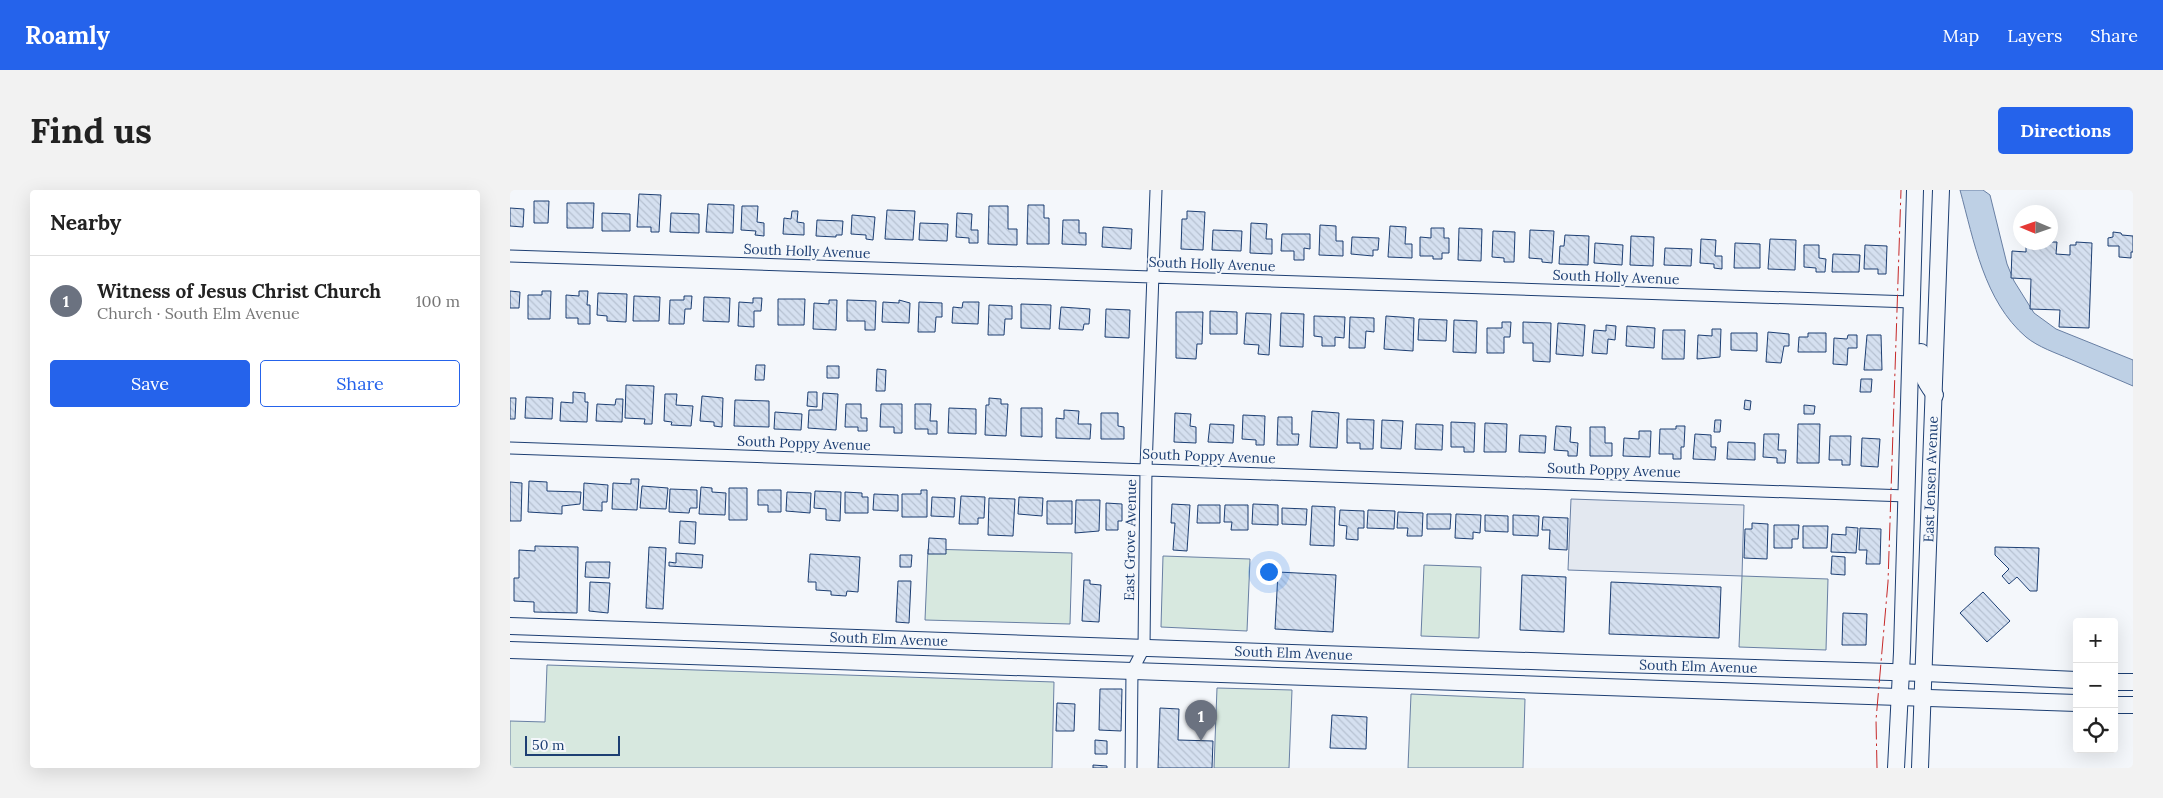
<!DOCTYPE html>
<html lang="en">
<head>
<meta charset="utf-8">
<style>
  :root { --surface:#fff; --page:#f2f2f2; --text:#222; --muted:#767676; --line:#e0e0e0; --accent:#2563eb }
  body { margin:0; font-family:Lora,serif; background:var(--page); color:var(--text) }
  .controls { position:absolute; right:15px; bottom:15px; display:grid; overflow:hidden; border-radius:5px; box-shadow:0 5px 20px #0002 }
  .controls button { width:45px; height:45px; display:grid; place-items:center; padding:0; border:0; border-bottom:1px solid var(--line); background:var(--surface); color:var(--text); font:25px sans-serif }
  .compass { position:absolute; left:1503px; top:15px; width:45px; height:45px; border-radius:50%; background:var(--surface); box-shadow:0 5px 20px #0002; rotate:272deg }
  .scale { position:absolute; left:15px; bottom:12px; width:95px; box-sizing:border-box; padding-left:5px; border:2px solid #1d3f73; border-top:0; font-size:14px; line-height:18px; white-space:nowrap; color:#1d3f73; -webkit-text-stroke:4px #f4f7fb; paint-order:stroke }
  .you { position:absolute; left:758px; top:381px; width:18px; height:18px; margin:-12px; border:4px solid #fff; border-radius:50%; background:#1a73e8; box-shadow:0 0 0 8px #1a73e833 }
  .badge { display:grid; place-items:center; width:32px; height:32px; border-radius:50%; background:var(--accent); color:#fff; font-size:16px; font-weight:700 }
  .pin { position:absolute; translate:-50% -41px; filter:drop-shadow(0 1px 2px #0008) }
  .pin::after { content:''; position:absolute; top:26px; width:18px; height:15px; background:inherit; clip-path:polygon(0 0,100% 0,50% 100%) }
  .list { margin:0; padding:0; list-style:none }
  h2 { display:flex; justify-content:space-between; align-items:center; height:65px; margin:0; padding:0 20px; font-size:21px }
  h2 small { font-size:16px; font-weight:400; color:var(--muted) }
  .list li { display:grid; grid-template-columns:32px 1fr auto; gap:15px; align-items:center; box-sizing:border-box; height:90px; padding:0 20px; border-top:1px solid var(--line) }
  .list b { display:block; font-size:19px; white-space:nowrap }
  .list p { margin:0; font-size:16px; white-space:nowrap; color:var(--muted) }
  .list em { font-size:16px; font-style:normal; color:var(--muted) }
  .actions { display:flex; gap:10px; padding:15px 20px }
  .actions a { flex:1; padding:11px 0; border:1px solid var(--accent); border-radius:5px; text-align:center; font-size:18px; color:var(--accent) }
  .actions .main { background:var(--accent); color:#fff }
  .icon { flex:none; width:28px; height:28px; fill:none; stroke:currentColor; stroke-width:2; stroke-linecap:round; stroke-linejoin:round }
  .map { position:relative; flex:none; width:1623px; height:578px; overflow:hidden; border-radius:5px }
  header { display:flex; align-items:center; gap:30px; box-sizing:border-box; height:70px; padding:0 25px; background:var(--accent); color:#fff }
  header strong { font-size:24px }
  nav { display:flex; gap:28px; margin-inline-start:auto; font-size:18px }
  .intro { display:flex; align-items:center; justify-content:space-between; box-sizing:border-box; height:120px; padding:0 30px }
  h1 { margin:0; font-size:35px }
  .button { padding:12px 22px; border-radius:5px; background:var(--accent); color:#fff; font-size:18px; font-weight:700 }
  main { display:flex; gap:30px; padding:0 30px }
  aside { flex:1; background:var(--surface); border-radius:5px; box-shadow:0 5px 20px #0002 }
  .map>svg:first-child { display:block }
  .grass { fill:#d7e8df; stroke:#687fa3 }
  .parking { fill:#e3e8f0; stroke:#687fa3 }
  .water { fill:#bed0e5; stroke:#687fa3 }
  .building { fill:url(#building-back-hatch); stroke:#1d3f73 }
  .lines { fill:none; stroke-linecap:round; stroke-linejoin:round }
  .street-casing { stroke:#1d3f73; stroke-width:13 }
  .secondary-casing { stroke:#1d3f73; stroke-width:18 }
  .street { stroke:#f4f7fb; stroke-width:11 }
  .secondary { stroke:#f4f7fb; stroke-width:16 }
  .power { stroke:#c62828; stroke-width:1; stroke-dasharray:18 4 2.5 4; stroke-linecap:butt }
  .labels { text-anchor:middle; dominant-baseline:central; stroke-width:4; stroke-linejoin:round; paint-order:stroke }
  .street-label { font-size:14px; fill:#1d3f73; stroke:#f4f7fb }
</style>
</head>
<body>
<header>
<strong>Roamly</strong>
<nav><a>Map</a><a>Layers</a><a>Share</a></nav>
</header>
<div class="intro"><h1>Find us</h1><a class="button">Directions</a></div>
<main>
<aside>
<h2>Nearby<small></small></h2>
<ul class="list">
<li><span class="badge" style="background:#6b7280">1</span><div><b>Witness of Jesus Christ Church</b><p>Church · South Elm Avenue</p></div><em>100 m</em></li>
</ul>
<div class="actions"><a class="main">Save</a><a>Share</a></div>
</aside>
<div class="map">
<svg width="1623" height="578" viewBox="0 0 1623 578">
  <defs>
    <pattern id="building-back-hatch" width="6" height="6" patternUnits="userSpaceOnUse" patternTransform="scale(1.25)"><rect width="6" height="6" fill="#d5e0f0"/><path d="M-1 5l2 2M0 0l6 6M5-1l2 2" fill="none" stroke="#b6c1d1"/></pattern>
  </defs>
  <rect width="100%" height="100%" fill="#f4f7fb"/>
  <path class="grass" d="M418 359 562 363 560 434 415 430Z
    M653 366 740 369 737 441 651 437Z
    M914 375 971 377 969 448 911 446Z
    M1232 386 1318 389 1316 460 1229 457Z
    M37 475 544 492 542 578H0V531L35 532Z
    M707 498 782 500 779 578H704Z
    M901 504 1015 509 1013 578H898Z"/>
  <path class="parking" d="M1061 309 1234 315 1232 386 1058 380Z"/>
  <path class="water" d="M1450 0H1473L1480 5 1497 74 1504 91 1524 123 1546 139 1623 170V196C1602 187 1581 178 1560 169 1546 163 1528 157 1516 147 1474 111 1464 51 1450 0Z"/>
  <path class="building" d="M129 4 151 5 149 42H141V37H127Z
    M24 11H39L38 33H24Z
    M57 13H84L83 38H57Z
    M198 14 224 15 223 43 196 42Z
    M518 15H534V28H539V54H517Z
    M232 16H248L247 32 254 33V46L245 45 246 41 231 40Z
    M479 16H498V39H507V55L478 54Z
    M0 18 14 19 13 37 0 36Z
    M377 20 405 21 403 50 375 49Z
    M282 21H288L287 32 294 33V45L273 44 274 28 281 29Z
    M677 21 695 22 693 60 671 59 672 29H677Z
    M92 23 120 24V41H92Z
    M161 23 189 24V43L160 42Z
    M447 23 462 24 461 40H468V53H459V48L446 47Z
    M342 25 365 27 363 50 356 49V45L341 44Z
    M307 30 333 31 332 45H326V47L306 46Z
    M553 30H569V43H576V55L552 54Z
    M410 33 438 34 437 51 409 50Z
    M741 33 757 34 756 49H762V64L740 63Z
    M810 35 826 36V51H833V66L809 65Z
    M880 36 896 37 895 54H902V68L878 67Z
    M593 37 622 39 621 59 592 57Z
    M921 38H934V48H939V63H932V69H923V66H910V47L921 48Z
    M949 38 972 39 971 71 948 70Z
    M703 40 732 41 731 61 702 60Z
    M1020 40 1044 41 1042 73 1032 72V69L1019 68Z
    M983 41 1005 42 1004 72H994V68L982 67Z
    M1603 42 1611 43 1612 45 1623 46V62H1621V68L1609 67V56H1598V48L1603 47Z
    M772 44H800V59L794 58V70H784V61H771Z
    M1055 45 1079 46 1078 75 1049 74 1050 56H1054Z
    M1121 46 1144 47 1143 76 1120 75Z
    M842 47 869 48 868 60H863V66L841 64Z
    M1191 49 1206 50 1205 66H1212V79L1204 78V74L1190 73Z
    M1260 49 1286 50 1285 80 1258 79Z
    M1516 52H1547L1546 64 1560 65V55H1566V52L1582 53 1579 138 1549 137 1550 120 1520 119 1521 89 1501 88 1502 61 1516 62Z
    M1085 53 1113 55 1112 75 1084 73Z
    M1225 53 1250 54V78H1224Z
    M1294 55H1309V68L1316 69 1315 82H1306V78L1294 77Z
    M1355 55 1377 56 1376 84H1368V79H1354Z
    M1155 58 1182 59 1181 76 1154 75Z
    M1323 64 1350 65 1349 82H1322Z
    M0 101 10 102 9 118H0Z
    M32 101H41L40 129H18V105H32Z
    M69 101H78L77 115H80V134H68V128H56V105L69 106Z
    M88 103 117 104 116 132 97 131V126L87 125Z
    M124 106 150 107 149 131H123Z
    M174 106H182L181 119H175L174 134H159L160 110H174Z
    M194 107 220 108 219 132 193 131Z
    M243 108H252L251 121H244V137L228 136 229 112 243 113Z
    M268 109H295L294 135H268Z
    M319 110H327L326 140 303 139 304 113 319 114Z
    M337 110 366 111 365 140H355V131H337Z
    M389 110 400 113 399 133 372 132 373 112 389 113Z
    M409 112 432 113V127H426L425 142H408Z
    M453 112H469L468 134 442 133 443 117 452 118Z
    M511 114 541 115 540 139 511 138Z
    M479 115 502 116V129H495L494 145H478Z
    M551 117 580 119 579 134H574L573 140 549 139Z
    M596 119 620 120 619 148 595 147Z
    M700 121 727 122V144H700Z
    M666 122H693L692 154H687L686 169 666 168Z
    M736 123 761 124 759 165 748 164 749 155 734 154Z
    M771 123 794 124 793 157 770 156Z
    M804 126 835 127 834 148 825 147V156H812V147L804 146Z
    M876 126 904 128 903 161 874 159Z
    M840 127 864 128V142L856 141 855 158H839Z
    M909 129 937 130 936 151 908 150Z
    M944 130 967 131 966 163 943 162Z
    M992 132H1001L1000 147H994V163H977V138H992Z
    M1013 132 1041 133 1040 172 1023 171V153H1013Z
    M1048 133 1075 135 1073 166 1046 164Z
    M1096 135 1106 136 1105 150 1098 149 1097 164 1082 163 1084 140 1096 141Z
    M1117 136 1145 138 1144 158 1116 156Z
    M1202 139H1211L1210 167 1187 169 1188 145 1202 146Z
    M1153 140H1175L1174 169H1152Z
    M1258 142 1279 144V156H1274L1271 173 1256 172Z
    M1221 143H1247V161L1221 160Z
    M1298 143H1316V162H1288L1289 147H1298Z
    M1338 145H1347V158H1338L1337 175 1323 174 1324 148 1337 149Z
    M1357 145H1371L1372 180H1354Z
    M246 175H255L254 190H245Z
    M317 176H329V188H317Z
    M367 179 376 180 375 201H366Z
    M1351 189H1362L1361 202H1350Z
    M116 195 144 196 142 234H134L135 229 115 228Z
    M63 202 75 203V212H78L77 232 50 231 51 212 63 213Z
    M298 202H307V217L297 216Z
    M313 203 328 204 326 240 298 238 299 220H312Z
    M155 204H167L166 215 183 216 181 236 161 235 162 232 154 231Z
    M192 206 213 208 212 237 204 236V232L190 231Z
    M16 207 43 208 42 229 15 228Z
    M0 208H6L5 229H0Z
    M479 208 491 209V214H498L496 246 475 245 476 215H479Z
    M106 209H113L112 232 86 231 87 214 105 215Z
    M225 210 259 211V237L224 236Z
    M1235 210 1241 211 1240 220 1234 219Z
    M336 214H351V228H357V241H348V237H335Z
    M371 214H392V243H384V237H370Z
    M405 214H421L420 231H427V244H418V239H405Z
    M1294 215 1305 216 1304 224H1294Z
    M439 218 466 219V244L438 243Z
    M511 218H532V247L511 246Z
    M554 220 569 221 568 234H581L580 249 546 248V228L554 229Z
    M802 221 829 223 827 258 800 257Z
    M265 222 292 224 291 240 264 239Z
    M591 223H608V236L614 237V249H591Z
    M665 223 681 224 680 236 686 237V253L664 252Z
    M733 225 755 226 754 255H746V250L732 249Z
    M768 227H782V244H789L788 255H767Z
    M837 229 864 230 863 259H850V253H837Z
    M872 230 893 231 891 259 871 258Z
    M1205 230H1211L1210 242H1204Z
    M941 232 965 233 964 262H954V257H941Z
    M975 233 997 234 996 262H974Z
    M700 234 724 235 723 253 698 252Z
    M906 234 933 235 932 260 905 259Z
    M1288 234H1310L1309 273H1287Z
    M1046 236 1061 237 1060 252 1068 253 1067 266H1058V261L1044 260Z
    M1166 236H1175L1174 257H1171V269H1163V264H1149L1150 239H1166Z
    M1080 237H1095V253H1102V266H1080Z
    M1129 241H1141L1140 267 1113 266 1114 248 1129 249Z
    M1185 244 1201 245V257H1206L1205 270 1183 269Z
    M1254 244H1269L1268 260H1276L1275 273H1267V268L1253 267Z
    M1010 245 1036 246 1035 263 1009 262Z
    M1320 246H1341L1340 275H1332V270H1319Z
    M1352 248 1370 249 1368 277 1351 276Z
    M1218 252 1245 253V270L1217 269Z
    M121 289H129L127 320 102 319 103 293 121 294Z
    M19 291 37 292V301L71 302 70 314 52 316V324L18 322Z
    M0 292 12 293 11 331H0Z
    M74 293 98 295 97 312H92V321L73 320Z
    M132 296 158 298 156 319 130 318Z
    M191 297 202 298V302L216 303 215 325 189 324Z
    M219 298H237V330H219Z
    M160 299 187 300V318H180L179 323 159 322Z
    M248 300H271V322H258V315H248Z
    M411 300H417V327H392V304H411Z
    M305 301 331 302 330 331 316 330V319L304 318Z
    M277 302 301 303 300 323 276 321Z
    M335 302 352 303V307H358V323H335Z
    M364 304 388 305V321L363 320Z
    M451 306 475 307 474 328H468V334H449Z
    M422 307 445 308 444 327 421 326Z
    M509 307 533 308 532 326 508 324Z
    M479 308 505 309 503 346 478 345Z
    M566 310H590L589 341 565 343Z
    M537 311H562V334H537Z
    M596 313 612 314V331H608V340H596Z
    M662 314 680 315 677 361 663 360 665 333H661Z
    M743 314 768 315V335L742 334Z
    M688 315H710V333H687Z
    M715 315H738V340H721L722 332H714Z
    M802 316 825 317 824 356 800 355Z
    M772 318 797 319 796 335 772 334Z
    M830 320 854 321V338H848V350L836 349 837 336 829 335Z
    M858 320 885 321 884 339 857 338Z
    M888 322 913 323 912 346H897L898 338H887Z
    M917 324H941L940 339H917Z
    M946 324 971 325 970 343 963 342V349L945 348Z
    M975 325 998 326V342L975 341Z
    M1003 325 1029 326 1028 346 1003 345Z
    M1033 327 1058 328 1057 360 1039 359 1040 340H1032Z
    M170 331 186 332 185 354 169 353Z
    M1242 333 1258 334 1257 369 1234 368 1235 339H1242Z
    M1264 335H1289L1288 349H1282V358H1264Z
    M1293 336H1318L1317 358H1293Z
    M1336 337 1348 338 1346 363 1321 362 1322 344 1336 345Z
    M1350 338 1371 339 1370 374H1356L1357 360H1349Z
    M419 348 436 349V364H418Z
    M25 356 68 357 67 423 24 422V412L4 411V388H9V360L25 361Z
    M139 357 156 358 153 419 136 418Z
    M1485 357 1529 358 1527 401H1520L1507 387 1499 394 1492 386 1499 379 1485 365Z
    M166 363 193 365 192 378 159 376V372L166 373Z
    M300 364 350 367 348 402 337 401 336 406 321 405V401L306 400V392H298Z
    M390 365H402L401 377H390Z
    M1322 366 1335 367V385L1321 384Z
    M76 372H100L99 388 75 387Z
    M768 382 826 385 823 442 765 439Z
    M1012 385 1056 387 1054 442 1010 440Z
    M574 390H580V394L591 395 589 432 572 431Z
    M388 391H401L399 433 386 432Z
    M80 392 100 393 98 423 79 421Z
    M1101 392 1211 397 1209 448 1099 444Z
    M1473 402 1500 431 1477 452 1450 423Z
    M1333 423 1357 424 1356 455H1332Z
    M590 499H612L611 541 589 540Z
    M547 513 565 514 564 541H546Z
    M650 518 669 519 668 550 703 551 702 578H648Z
    M822 525 857 527 856 559 820 558Z
    M585 550 597 551V564H585Z
    M583 575 597 576V578H583Z"/>
  <g class="lines">
    <defs>
      <path id="street" d="M0 66 1402 112
        M0 258 1397 306
        M621 578 622 481 634 458 636 279 646 0"/>
      <g id="secondary">
        <path d="M1411 162C1411 183 1412 188 1425 205"/>
        <path id="s1" d="M0 436 1076 473 1415 483 1567 490"/>
        <path d="M0 460 1567 513"/>
        <path d="M1604 492H1623"/>
        <path d="M1604 515H1623"/>
        <path d="M1386 578 1392 462 1405 0"/>
        <path id="s2" d="M1410 578 1431 0"/>
      </g>
    </defs>
    <use href="#street" class="street-casing"/>
    <use href="#secondary" class="secondary-casing"/>
    <use href="#street" class="street"/>
    <use href="#secondary" class="secondary"/>
    <path class="power" d="M1367 578 1366 530 1378 392 1391 0"/>
  </g>
  <g class="labels">
    <g class="street-label">
      <text transform="translate(297 61) rotate(2)">South Holly Avenue</text>
      <text transform="translate(702 74) rotate(2)">South Holly Avenue</text>
      <text transform="translate(1106 87) rotate(2)">South Holly Avenue</text>
      <text transform="translate(294 253) rotate(2)">South Poppy Avenue</text>
      <text transform="translate(699 266) rotate(2)">South Poppy Avenue</text>
      <text transform="translate(1104 280) rotate(2)">South Poppy Avenue</text>
      <text stroke="none"><textPath href="#s2" startOffset="289">East Jensen Avenue</textPath></text>
      <text transform="translate(620 350) rotate(-89)">East Grove Avenue</text>
      <text stroke="none"><textPath href="#s1" startOffset="379">South Elm Avenue</textPath></text>
      <text stroke="none"><textPath href="#s1" startOffset="784">South Elm Avenue</textPath></text>
      <text stroke="none"><textPath href="#s1" startOffset="1189">South Elm Avenue</textPath></text>
    </g>
  </g>
</svg>
<div class="controls">
<button>+</button>
<button>−</button>
<button><svg class="icon" aria-label="locate" viewBox="0 0 24 24"><circle cx="12" cy="12" r="6"/><path d="M12 2v4M12 18v4M2 12h4M18 12h4"/></svg></button>
</div>
<svg class="compass" viewBox="-18 -18 36 36"><path d="M0-13l5 13h-10z" fill="#e53935"/><path d="M0 13l5-13h-10z" fill="#767676"/></svg>
<div class="scale">50 m</div>
<div class="you"></div>
<div class="pin badge" style="left:691px;top:551px;background:#6b7280">1</div>
</div>
</main>
</body>
</html>
